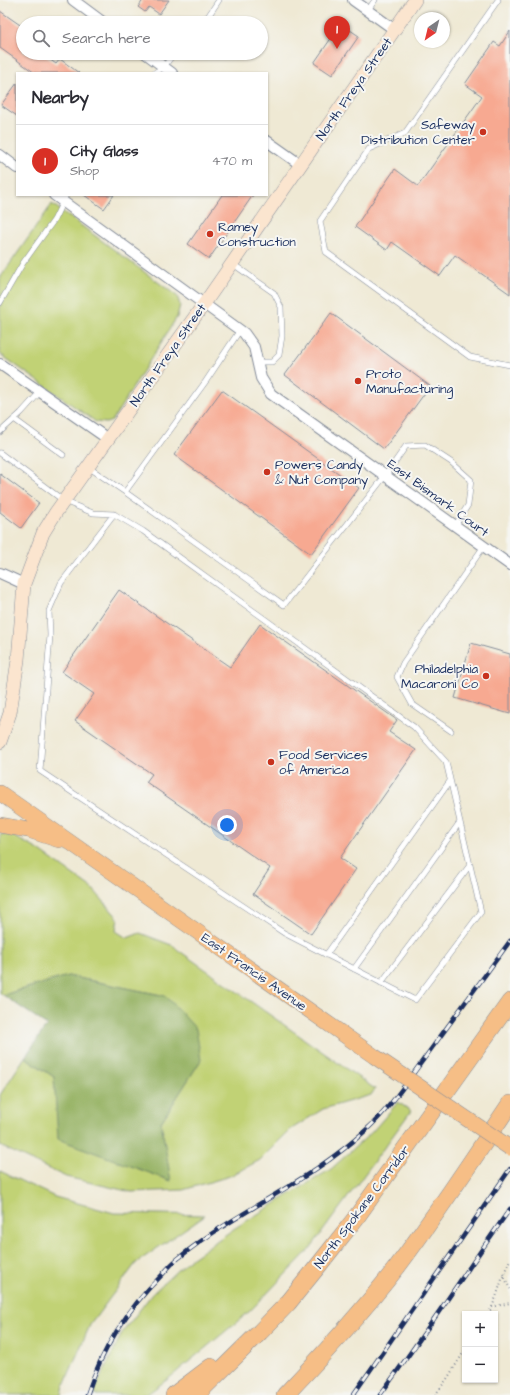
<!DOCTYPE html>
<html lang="en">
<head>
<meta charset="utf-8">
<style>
  :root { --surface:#fff; --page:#f2f2f3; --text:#2b2b33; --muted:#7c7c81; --line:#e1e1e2; --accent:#d93025 }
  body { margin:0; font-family:"Architects Daughter",sans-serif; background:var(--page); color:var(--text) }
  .controls { position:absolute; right:12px; bottom:12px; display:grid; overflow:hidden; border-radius:0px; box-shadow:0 1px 3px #0004 }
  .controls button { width:36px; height:36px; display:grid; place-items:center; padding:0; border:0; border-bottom:1px solid var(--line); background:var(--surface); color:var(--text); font:20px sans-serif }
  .compass { position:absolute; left:414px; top:12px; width:36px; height:36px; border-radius:50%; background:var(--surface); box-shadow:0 1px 3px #0004; rotate:215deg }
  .you { position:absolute; left:227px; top:825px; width:14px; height:14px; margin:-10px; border:3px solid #fff; border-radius:50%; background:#1a73e8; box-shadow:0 0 0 6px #1a73e833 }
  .badge { display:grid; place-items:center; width:26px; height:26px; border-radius:50%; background:var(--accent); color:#fff; font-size:13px; font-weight:700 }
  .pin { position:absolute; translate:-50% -33px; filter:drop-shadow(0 1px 2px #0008) }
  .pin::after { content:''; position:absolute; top:21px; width:14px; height:12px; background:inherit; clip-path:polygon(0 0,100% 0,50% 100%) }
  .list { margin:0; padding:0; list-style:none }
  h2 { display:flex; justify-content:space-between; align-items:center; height:52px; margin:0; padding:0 16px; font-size:17px }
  h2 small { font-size:13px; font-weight:400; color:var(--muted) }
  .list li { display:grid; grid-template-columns:26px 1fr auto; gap:12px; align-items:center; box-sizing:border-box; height:72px; padding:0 16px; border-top:1px solid var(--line) }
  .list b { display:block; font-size:15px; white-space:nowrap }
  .list p { margin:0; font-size:13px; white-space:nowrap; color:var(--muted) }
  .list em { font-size:13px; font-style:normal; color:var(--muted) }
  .icon { flex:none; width:22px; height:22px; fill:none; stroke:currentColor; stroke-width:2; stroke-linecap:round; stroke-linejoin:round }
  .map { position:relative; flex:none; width:510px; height:1395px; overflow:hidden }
  .search { position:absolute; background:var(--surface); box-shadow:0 1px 3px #0004; left:16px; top:16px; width:252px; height:44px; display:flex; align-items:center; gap:10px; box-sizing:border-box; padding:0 14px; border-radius:22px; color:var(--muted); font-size:15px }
  .panel { position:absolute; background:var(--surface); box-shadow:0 1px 3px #0004; left:16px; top:72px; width:252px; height:124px; border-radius:0px }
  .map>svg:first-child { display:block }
  .green { fill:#c1d275; stroke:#6e806a }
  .forest { fill:#98b466; stroke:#5a7262 }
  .building { fill:#f7a991 }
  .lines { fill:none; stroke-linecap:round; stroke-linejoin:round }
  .lane-casing { stroke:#858c99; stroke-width:6 }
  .street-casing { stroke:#858c99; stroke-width:12 }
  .secondary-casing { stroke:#858c99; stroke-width:14 }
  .primary-casing { stroke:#858c99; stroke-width:16 }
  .highway-casing { stroke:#858c99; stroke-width:18 }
  .path { stroke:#858c99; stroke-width:2; stroke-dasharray:1 3; stroke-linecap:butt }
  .lane { stroke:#fff; stroke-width:5 }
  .street { stroke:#fff; stroke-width:10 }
  .secondary { stroke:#fbe5cf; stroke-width:13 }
  .primary { stroke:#f6be86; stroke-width:15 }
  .highway { stroke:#f6be86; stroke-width:17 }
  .rail-casing { stroke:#1b2f5e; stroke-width:4.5 }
  .rail { stroke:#f6f6f2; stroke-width:3; stroke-dasharray:9; stroke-linecap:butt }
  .primary-bridge-casing { stroke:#858c99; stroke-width:16; stroke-linecap:butt }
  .primary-bridge { stroke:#f6be86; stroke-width:15 }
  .poi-dot { fill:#c8321e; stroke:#f6f6f2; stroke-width:1.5 }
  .labels { text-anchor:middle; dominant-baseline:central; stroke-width:4; stroke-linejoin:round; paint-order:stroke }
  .street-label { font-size:13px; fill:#1b2f5e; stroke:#f6f6f2 }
  .poi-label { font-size:13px; fill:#1b2f5e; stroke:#f6f6f2; text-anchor:start }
</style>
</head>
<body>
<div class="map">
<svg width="510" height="1395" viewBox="0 0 510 1395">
  <rect width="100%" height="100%" fill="#f6f6f2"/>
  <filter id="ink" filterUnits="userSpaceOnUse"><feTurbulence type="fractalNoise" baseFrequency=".025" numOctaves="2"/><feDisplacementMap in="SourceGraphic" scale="8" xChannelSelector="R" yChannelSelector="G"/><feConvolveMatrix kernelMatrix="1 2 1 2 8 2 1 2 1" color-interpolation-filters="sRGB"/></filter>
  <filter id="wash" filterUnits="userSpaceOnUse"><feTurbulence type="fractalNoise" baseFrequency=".012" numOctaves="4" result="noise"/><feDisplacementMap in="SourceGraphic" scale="16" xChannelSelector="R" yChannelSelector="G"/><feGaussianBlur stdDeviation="0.9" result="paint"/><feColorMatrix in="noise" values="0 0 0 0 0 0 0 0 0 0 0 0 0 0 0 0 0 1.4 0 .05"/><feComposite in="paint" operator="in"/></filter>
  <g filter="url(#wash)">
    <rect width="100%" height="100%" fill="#efe9d4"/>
    <path class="green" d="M52 204 177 296 180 305 177 317 112 421 106 423 96 422 0 354V278Z
      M0 834 11 835 37 849 92 888 118 918 116 931 127 938 140 933 174 946 178 950 375 1089 371 1095 323 1109 290 1130 260 1160 230 1176 183 1190 131 1192 66 1177 0 1146V1095L25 1057 54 1077 59 1139 170 1180 161 1122 201 1060 166 996 68 976 3 995 0 993Z
      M398 1102 411 1111 309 1250 250 1311 168 1379 146 1395H94L96 1387 122 1333 152 1294 185 1263 235 1228 331 1169 372 1132Z
      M0 1171 55 1197 114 1213 205 1215 136 1263 90 1325 64 1385 62 1395H0Z"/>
    <path class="forest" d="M68 976 166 996 196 1029 201 1060 161 1122 171 1181 58 1139 54 1077 25 1057 47 1025 3 995Z"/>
    <g id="blocks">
      <path class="building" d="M140 0H169L159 14 149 7 145 12 138 7 142 2Z
        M0 11 23 27V53H41L56 64 60 59 79 73H35L0 48Z
        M341 24 359 36 332 75 314 63Z
        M510 31V294L455 255 440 276 392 242 387 250 355 227 395 169 418 186 482 96 465 84 494 42 500 46Z
        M17 83V116L1 105Z
        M84 195H114L104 209Z
        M222 195H253L209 259 188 244Z
        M331 313 430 386 384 449 285 375Z
        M222 390 359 488 311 554 174 455Z
        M0 474 39 503 21 528 0 512Z
        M119 590 230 667 260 624 397 720 389 732 416 750 340 858 356 869 311 934 253 894 270 868 146 782 152 774 75 721 94 694 62 672Z
        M471 643 510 654V714L455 698Z"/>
    </g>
  </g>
  <g filter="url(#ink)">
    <use href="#blocks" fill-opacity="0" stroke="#858c99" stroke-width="1"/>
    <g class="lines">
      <defs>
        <path id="lane" d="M498 0 405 133 369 149 320 221 326 252 470 357 510 365
          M368 10 375 0
          M201 23 209 15 219 0
          M154 73 164 67 174 53
          M233 264 274 293 281 307 282 336 279 355 272 362H258
          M0 303 23 263 54 220 66 195
          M14 419 63 455
          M0 432 21 413 40 392
          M0 453 64 501 93 513 114 514 61 583 49 611 50 635 40 771 284 933 415 1000 481 912 446 762 414 727 143 531 114 514
          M88 467 125 492 206 381 240 330
          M125 492 284 605 385 476 406 446 425 445 451 462 471 480 468 505 455 526
          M451 731 412 704 397 677 403 663 484 546
          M326 955 450 781
          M354 969 460 822
          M381 983 470 865"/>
        <path id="street" d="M73 0 104 23
          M353 0 395 30
          M145 53 172 73
          M267 141 301 165
          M0 155 17 168
          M54 195 244 333 254 347 261 378 271 394 510 565
          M0 364 108 439
          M0 573 24 584"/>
        <path id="secondary" d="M0 742 10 713 18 660 24 584 43 533 56 512 204 304 415 0"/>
        <path id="primary" d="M0 793 374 1056
          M0 825 28 830 59 840"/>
        <path id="highway" d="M174 1395 211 1367
          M196 1395 260 1332 288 1303 318 1266 355 1219 510 1002
          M285 1395C324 1354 362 1312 397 1267 437 1214 473 1159 510 1104"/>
      </defs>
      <use href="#lane" class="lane-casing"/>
      <use href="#street" class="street-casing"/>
      <use href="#secondary" class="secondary-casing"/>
      <use href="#primary" class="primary-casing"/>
      <use href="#highway" class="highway-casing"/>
      <path class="path" d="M503 1274 510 1289
        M492 1307 510 1303
        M488 1314C498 1298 501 1277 510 1260
        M435 1395 447 1379 465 1350"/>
      <use href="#lane" class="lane"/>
      <use href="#street" class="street"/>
      <use href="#secondary" class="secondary"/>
      <use href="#primary" class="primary"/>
      <use href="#highway" class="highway"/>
      <defs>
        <path id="rail" d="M87 1395C102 1349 127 1309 162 1275 167 1269 173 1262 180 1257 238 1210 310 1182 366 1130 386 1112 402 1089 418 1067 449 1025 479 983 510 941
          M353 1395 510 1169
          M380 1395C425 1334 466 1271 510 1209"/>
      </defs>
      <use href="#rail" class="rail-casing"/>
      <use href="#rail" class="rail"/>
      <defs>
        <path id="primary-bridge" d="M374 1056 510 1148"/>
      </defs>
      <use href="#primary-bridge" class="primary-bridge-casing"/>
      <use href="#primary-bridge" class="primary-bridge"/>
    </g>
  </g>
  <g class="poi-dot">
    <circle cx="483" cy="132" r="4"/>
    <circle cx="210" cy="234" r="4"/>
    <circle cx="358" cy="381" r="4"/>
    <circle cx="267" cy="472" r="4"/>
    <circle cx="486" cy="676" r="4"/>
    <circle cx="271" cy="762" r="4"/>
  </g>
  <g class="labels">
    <g class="street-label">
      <text transform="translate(354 89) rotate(-55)">North Freya Street</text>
      <text transform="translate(168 355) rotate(-55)">North Freya Street</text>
      <text transform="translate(438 498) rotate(36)">East Bismark Court</text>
      <text transform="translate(254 972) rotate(35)">East Francis Avenue</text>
      <text transform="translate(362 1207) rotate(-53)">North Spokane Corridor</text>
    </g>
    <g class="poi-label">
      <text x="475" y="125" text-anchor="end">Safeway<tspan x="475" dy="15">Distribution Center</tspan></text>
      <text x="218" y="227">Ramey<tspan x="218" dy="15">Construction</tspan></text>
      <text x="366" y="374">Proto<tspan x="366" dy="15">Manufacturing</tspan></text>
      <text x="275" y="465">Powers Candy<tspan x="275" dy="15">&amp; Nut Company</tspan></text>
      <text x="478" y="669" text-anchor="end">Philadelphia<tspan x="478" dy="15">Macaroni Co</tspan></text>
      <text x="279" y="755">Food Services<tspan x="279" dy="15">of America</tspan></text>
    </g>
  </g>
</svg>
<div class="controls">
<button>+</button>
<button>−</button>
</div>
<svg class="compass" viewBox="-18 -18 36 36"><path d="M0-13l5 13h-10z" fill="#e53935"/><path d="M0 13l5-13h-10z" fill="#7c7c81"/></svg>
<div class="you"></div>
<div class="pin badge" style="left:337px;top:49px">1</div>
<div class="search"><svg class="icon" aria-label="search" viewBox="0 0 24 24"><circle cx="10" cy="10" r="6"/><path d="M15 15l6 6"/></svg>Search here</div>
<section class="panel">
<h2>Nearby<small></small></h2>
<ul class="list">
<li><span class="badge">1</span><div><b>City Glass</b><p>Shop</p></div><em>470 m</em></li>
</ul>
</section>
</div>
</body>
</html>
